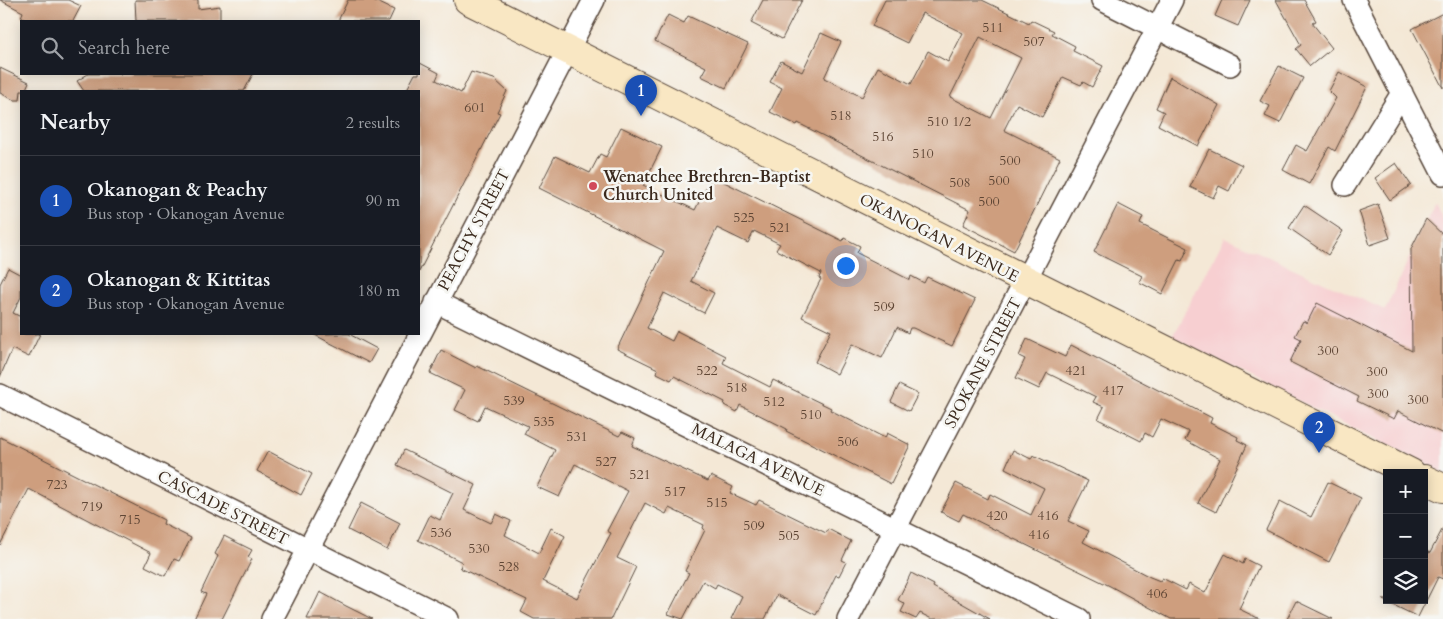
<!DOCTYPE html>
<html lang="en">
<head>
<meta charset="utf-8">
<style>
  :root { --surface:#171b24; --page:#20242c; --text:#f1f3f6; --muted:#9ea1a6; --line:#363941; --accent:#d1495b }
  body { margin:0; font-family:Cardo,serif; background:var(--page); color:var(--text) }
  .controls { position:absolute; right:15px; bottom:15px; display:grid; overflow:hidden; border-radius:0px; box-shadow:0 2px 12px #0003 }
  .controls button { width:45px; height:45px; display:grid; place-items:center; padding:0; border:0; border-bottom:1px solid var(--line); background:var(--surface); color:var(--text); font:25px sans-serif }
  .you { position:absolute; left:845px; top:265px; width:18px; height:18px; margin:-12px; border:4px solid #fff; border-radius:50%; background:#1a73e8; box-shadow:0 0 0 8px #1a73e833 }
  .badge { display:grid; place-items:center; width:32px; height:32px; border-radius:50%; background:var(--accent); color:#fff; font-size:16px; font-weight:700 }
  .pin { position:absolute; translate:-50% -41px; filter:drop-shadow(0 1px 2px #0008) }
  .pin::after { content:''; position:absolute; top:26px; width:18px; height:15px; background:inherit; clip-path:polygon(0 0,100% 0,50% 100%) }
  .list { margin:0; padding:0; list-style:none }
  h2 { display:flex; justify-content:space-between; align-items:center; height:65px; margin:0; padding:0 20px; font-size:21px }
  h2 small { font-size:16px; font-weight:400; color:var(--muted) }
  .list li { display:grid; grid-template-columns:32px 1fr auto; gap:15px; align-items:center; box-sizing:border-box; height:90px; padding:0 20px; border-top:1px solid var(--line) }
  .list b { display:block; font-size:19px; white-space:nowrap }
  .list p { margin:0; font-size:16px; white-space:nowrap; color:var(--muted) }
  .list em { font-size:16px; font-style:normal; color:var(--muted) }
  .icon { flex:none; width:28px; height:28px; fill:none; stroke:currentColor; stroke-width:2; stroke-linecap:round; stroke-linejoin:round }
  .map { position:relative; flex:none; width:1443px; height:619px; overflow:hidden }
  .search { position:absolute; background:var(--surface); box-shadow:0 2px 12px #0003; left:20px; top:20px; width:400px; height:55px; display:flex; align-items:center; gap:12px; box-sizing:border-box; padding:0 18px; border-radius:0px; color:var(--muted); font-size:19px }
  .panel { position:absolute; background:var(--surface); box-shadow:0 2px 12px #0003; left:20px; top:90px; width:400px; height:245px; border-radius:0px }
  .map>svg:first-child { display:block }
  .built { fill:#f7cfd1 }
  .building { fill:#ce9e7e; fill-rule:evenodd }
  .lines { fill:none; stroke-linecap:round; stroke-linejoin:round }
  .street-casing { stroke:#57463a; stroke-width:24 }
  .secondary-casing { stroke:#57463a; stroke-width:30 }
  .street { stroke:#fff; stroke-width:21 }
  .secondary { stroke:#f9e7c3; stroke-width:28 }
  .poi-dot { fill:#d1495b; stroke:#f6f6f2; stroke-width:2 }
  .labels { text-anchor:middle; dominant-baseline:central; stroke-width:5; stroke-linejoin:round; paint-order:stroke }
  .number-label { font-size:14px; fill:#604736 }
  .poi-label { font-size:16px; font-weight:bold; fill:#3b2a1e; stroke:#f6f6f2; text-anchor:start }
  .street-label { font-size:16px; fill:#3b2a1e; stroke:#f6f6f2 }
</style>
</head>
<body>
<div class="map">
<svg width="1443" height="619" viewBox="0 0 1443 619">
  <rect width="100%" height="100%" fill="#f6f6f2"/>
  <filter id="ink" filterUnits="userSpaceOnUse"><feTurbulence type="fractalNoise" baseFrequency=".02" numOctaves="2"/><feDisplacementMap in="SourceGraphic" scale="10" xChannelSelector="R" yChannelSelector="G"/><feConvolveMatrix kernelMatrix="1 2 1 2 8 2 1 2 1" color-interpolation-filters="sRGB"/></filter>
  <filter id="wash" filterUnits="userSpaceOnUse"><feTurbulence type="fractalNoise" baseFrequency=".0096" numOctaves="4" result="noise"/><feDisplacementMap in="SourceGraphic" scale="20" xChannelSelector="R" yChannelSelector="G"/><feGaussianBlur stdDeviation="1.12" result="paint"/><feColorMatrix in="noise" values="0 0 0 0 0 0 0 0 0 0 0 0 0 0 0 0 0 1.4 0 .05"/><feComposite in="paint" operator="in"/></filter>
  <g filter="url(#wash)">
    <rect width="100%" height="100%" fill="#f4e8d6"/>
    <path class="built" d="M1435 202 1443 219V473L1172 337 1225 237 1385 310Z"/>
    <g id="blocks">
      <path class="building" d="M0 0H68L81 6 73 21H30L21 17 23 12Z
        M135 0H198V9L220 6V21H136Z
        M348 0H373L394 10 389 21H338Z
        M763 0H802L782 39 751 23Z
        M885 0H982L1029 23 1031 20 1054 31 1052 34 1075 46 1073 51 1103 66 1092 87 1083 82 1081 85 1063 77 1042 117 1017 104 1004 130 1060 158 1014 251 963 225 970 210 798 123 797 125 770 112 782 88 770 82 781 61 802 72 821 33 841 42 824 78 862 97 878 67 911 84 928 51 948 62 963 33 922 13 907 43 872 26ZM980 37 1021 58 991 118 950 97Z
        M1222 0H1250L1238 26 1215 16Z
        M1276 0H1304L1316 21 1312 23 1332 48 1310 66 1296 49 1301 45Z
        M1443 13V88L1412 29Z
        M668 15 684 23 688 16 748 44 726 88 701 76 706 67 655 41Z
        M420 63 439 73 436 80 461 93 471 72 494 79 507 91 497 112 500 113 419 272V91H406L415 74H419Z
        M1279 66 1303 78 1280 123 1265 116 1270 106 1260 101Z
        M0 68 29 82 25 91H21L20 100H14L0 93Z
        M1339 72 1367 87 1335 151 1329 147 1309 184 1283 170 1296 145 1307 151 1336 98 1329 91Z
        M88 74H253L244 91H84L77 81Z
        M1170 77 1219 105 1198 146 1158 125 1164 112 1156 108Z
        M621 127 662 147 643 185 695 210 712 176 843 241 844 238 860 246 857 253 910 280 911 276 924 283 927 277 975 300 952 346 913 328H910L908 333 897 327 882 358 852 344 837 374 815 362 831 331 802 317 821 279 819 278 821 273 776 250 780 244 754 231 748 243 717 228 691 281 714 293 704 313 664 293 647 328 672 341 677 331 726 356 723 363 770 387 773 380 831 408 830 410 885 438 887 433 910 445 891 484 786 431 787 429 740 405 737 412 724 405 725 402 674 376 671 380 657 373 658 369 617 349 664 251 539 188 555 156 590 173 600 154 606 157Z
        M1209 149 1242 165 1229 191 1219 186 1213 198 1190 187Z
        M1396 163 1411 185 1390 200 1375 178Z
        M1118 204 1143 217 1140 224 1188 248 1182 261 1179 260 1162 294 1139 282 1142 276 1094 252Z
        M1378 204 1390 238 1370 245 1359 211Z
        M1304 205 1343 231 1328 255 1289 228Z
        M1426 219 1443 235V434L1398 411 1394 419 1357 401 1359 397 1290 362 1301 339 1295 336 1303 321 1307 323 1317 303 1412 351 1411 249Z
        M8 268 21 275V297L13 313 21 317V334H40L29 357 12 349 0 377V284Z
        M313 334H349L377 349 369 363Z
        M1027 339 1065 357 1071 345 1212 418 1210 423 1238 437 1237 440 1247 445 1216 512 1198 503 1220 459 1185 440 1189 432 1161 419 1152 437 1145 433 1141 441 1098 419 1104 407 1093 402 1096 397 1047 373 1039 389 1016 378 1025 359 1019 356Z
        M441 350 476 368 477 366 619 436 622 432 635 438 632 446 708 481 711 476 733 487 730 493 756 505 759 500 826 533 828 529 851 541 842 560 846 562 839 576 836 575 816 615 777 595 765 619H731L742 596 717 584 715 588 703 581 683 619 668 614 689 573 685 571 705 530 703 528 704 525 669 508 666 514 645 503 617 558 636 567 611 619H534L521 612 527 600 460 568 462 562 418 540 430 515 440 520 453 493 397 465 404 450 476 485 464 510 491 523 496 514 511 521 505 535 539 553 551 528 565 536 543 581 577 598 611 533 607 531 628 491 575 464 559 497 537 487 555 450 524 434 528 426 485 406 478 421 455 410 465 390 430 373Z
        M899 385 918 394 909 411 891 402Z
        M0 437 164 520 163 524 191 538 179 561 174 559 165 576 145 566 151 553 29 489 0 545Z
        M1013 450 1031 459 1033 455 1088 481 1068 521 1089 531 1083 542 1150 577 1160 581 1162 578 1186 590 1189 584 1205 593 1225 554 1243 564 1245 559 1259 566 1239 609 1260 619H1171L1110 586 963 514 959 521 941 512 956 483 988 499 990 494 1031 515 1044 488 1005 468Z
        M268 451 312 474 301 495 257 471Z
        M1328 482 1361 498 1329 562 1266 530 1280 501 1311 517Z
        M361 503 400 523 387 550 348 530Z
        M1443 528V579L1438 577 1418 617 1383 600H1424V550L1430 553Z
        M224 536 252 550 248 557 252 559 222 619H194L206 594 201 592 218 556 215 554Z
        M911 573 934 585 933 587 990 619H932L920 613 916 619 901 612 905 604 898 600Z
        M320 592 346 606 372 619H307Z
        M1296 601 1333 619H1287Z"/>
    </g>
  </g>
  <g filter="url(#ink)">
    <use href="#blocks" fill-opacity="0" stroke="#57463a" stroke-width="1"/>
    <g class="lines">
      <defs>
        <path id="street" d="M1102 0 1230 65
          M1354 0 1443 174
          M1345 185 1402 93
          M436 302 1079 619
          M0 395 448 619
          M272 619 594 0
          M848 619 1172 0"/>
        <path id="secondary" d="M468 0 1411 473
          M1424 479 1443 488"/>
      </defs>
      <use href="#street" class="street-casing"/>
      <use href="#secondary" class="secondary-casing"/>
      <use href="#street" class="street"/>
      <use href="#secondary" class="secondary"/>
    </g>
  </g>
  <circle class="poi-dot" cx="593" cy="186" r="5"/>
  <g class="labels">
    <g class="number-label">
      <text x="993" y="27">511</text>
      <text x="1034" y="41">507</text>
      <text x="475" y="107">601</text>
      <text x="841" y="115">518</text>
      <text x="949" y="121">510 1/2</text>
      <text x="883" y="136">516</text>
      <text x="923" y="153">510</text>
      <text x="1010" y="160">500</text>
      <text x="999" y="180">500</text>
      <text x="960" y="182">508</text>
      <text x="989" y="201">500</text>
      <text x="744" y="217">525</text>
      <text x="780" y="227">521</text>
      <text x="884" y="306">509</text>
      <text x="1328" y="350">300</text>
      <text x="707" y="370">522</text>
      <text x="1076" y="370">421</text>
      <text x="1377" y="371">300</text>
      <text x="737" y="387">518</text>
      <text x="1113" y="390">417</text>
      <text x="1378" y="393">300</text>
      <text x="1418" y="399">300</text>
      <text x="514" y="400">539</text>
      <text x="774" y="401">512</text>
      <text x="811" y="414">510</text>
      <text x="544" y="421">535</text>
      <text x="577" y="436">531</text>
      <text x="848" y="441">506</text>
      <text x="606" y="461">527</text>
      <text x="640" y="474">521</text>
      <text x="57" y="484">723</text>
      <text x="675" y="491">517</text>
      <text x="717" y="502">515</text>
      <text x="92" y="506">719</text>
      <text x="997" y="515">420</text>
      <text x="1048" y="515">416</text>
      <text x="130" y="519">715</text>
      <text x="754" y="525">509</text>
      <text x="441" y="532">536</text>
      <text x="1039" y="534">416</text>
      <text x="789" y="535">505</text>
      <text x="479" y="548">530</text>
      <text x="509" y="566">528</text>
      <text x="1157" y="593">406</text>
    </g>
    <g class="poi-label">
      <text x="603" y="177">Wenatchee Brethren-Baptist<tspan x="603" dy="18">Church United</tspan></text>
    </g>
    <g class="street-label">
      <text transform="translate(474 230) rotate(-62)">PEACHY STREET</text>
      <text transform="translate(939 238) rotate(27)">OKANOGAN AVENUE</text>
      <text transform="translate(983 363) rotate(-62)">SPOKANE STREET</text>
      <text transform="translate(758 460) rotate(26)">MALAGA AVENUE</text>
      <text transform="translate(223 508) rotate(27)">CASCADE STREET</text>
    </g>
  </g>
</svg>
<div class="controls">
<button>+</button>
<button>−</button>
<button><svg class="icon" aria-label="layers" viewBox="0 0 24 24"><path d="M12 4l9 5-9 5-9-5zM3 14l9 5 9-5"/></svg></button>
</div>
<div class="you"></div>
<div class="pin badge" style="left:641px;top:116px;background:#1a4fb4">1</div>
<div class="pin badge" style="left:1319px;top:453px;background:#1a4fb4">2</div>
<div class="search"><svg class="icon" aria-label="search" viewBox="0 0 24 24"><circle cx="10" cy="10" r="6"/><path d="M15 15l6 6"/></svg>Search here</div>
<section class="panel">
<h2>Nearby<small>2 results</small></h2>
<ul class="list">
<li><span class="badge" style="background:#1a4fb4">1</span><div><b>Okanogan &amp; Peachy</b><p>Bus stop · Okanogan Avenue</p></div><em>90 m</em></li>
<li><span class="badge" style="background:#1a4fb4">2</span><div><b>Okanogan &amp; Kittitas</b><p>Bus stop · Okanogan Avenue</p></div><em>180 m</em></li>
</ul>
</section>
</div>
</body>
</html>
